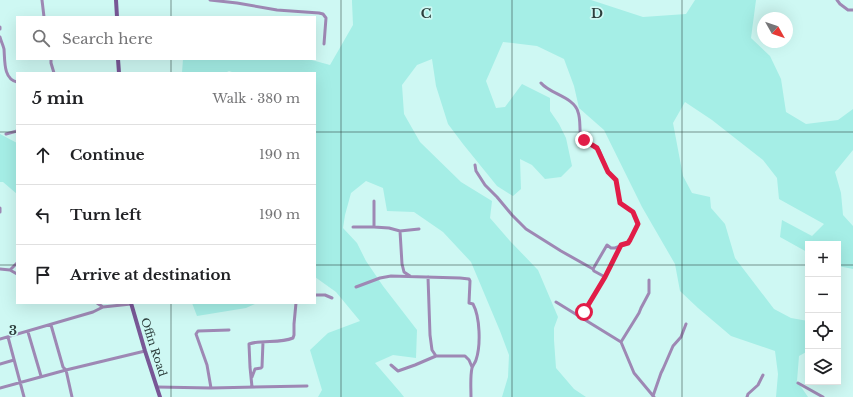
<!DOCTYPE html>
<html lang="en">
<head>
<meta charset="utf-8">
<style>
  :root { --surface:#fff; --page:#f6f6f6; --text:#202124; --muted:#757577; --line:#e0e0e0 }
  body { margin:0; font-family:"Libre Baskerville",serif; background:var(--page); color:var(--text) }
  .controls { position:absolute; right:12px; bottom:12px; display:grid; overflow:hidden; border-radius:0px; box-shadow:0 4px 16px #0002 }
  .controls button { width:36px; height:36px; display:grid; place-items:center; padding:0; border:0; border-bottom:1px solid var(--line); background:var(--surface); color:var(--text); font:20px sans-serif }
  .compass { position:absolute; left:757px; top:12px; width:36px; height:36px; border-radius:50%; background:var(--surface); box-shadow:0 4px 16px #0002; rotate:130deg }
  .stop { position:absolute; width:12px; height:12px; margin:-9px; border:3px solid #e11d48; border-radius:50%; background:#fff }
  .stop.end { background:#e11d48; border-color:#fff; box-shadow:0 1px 4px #0008 }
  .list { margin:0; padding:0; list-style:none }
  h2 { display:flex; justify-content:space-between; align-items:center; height:52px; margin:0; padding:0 16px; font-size:17px }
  h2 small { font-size:13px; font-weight:400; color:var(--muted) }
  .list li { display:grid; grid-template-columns:26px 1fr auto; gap:12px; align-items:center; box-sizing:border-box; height:60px; padding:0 16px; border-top:1px solid var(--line) }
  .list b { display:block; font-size:15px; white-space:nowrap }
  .list em { font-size:13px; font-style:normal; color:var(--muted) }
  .icon { flex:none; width:22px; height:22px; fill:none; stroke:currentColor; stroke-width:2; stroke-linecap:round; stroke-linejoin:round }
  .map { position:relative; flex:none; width:853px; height:397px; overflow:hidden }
  .search { position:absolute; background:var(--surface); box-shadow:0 4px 16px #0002; left:16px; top:16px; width:300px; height:44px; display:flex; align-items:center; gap:10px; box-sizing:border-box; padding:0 14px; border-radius:0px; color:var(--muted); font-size:15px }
  .panel { position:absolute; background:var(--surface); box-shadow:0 4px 16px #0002; left:16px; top:72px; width:300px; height:232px; border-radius:0px }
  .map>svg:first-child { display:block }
  .green { fill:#a5eee6 }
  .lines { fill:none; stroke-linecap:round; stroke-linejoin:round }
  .street { stroke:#9e88b4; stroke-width:3 }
  .secondary { stroke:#785796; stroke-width:4 }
  .route { stroke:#e11d48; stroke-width:5 }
  .grid { fill:none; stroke:#2d3e3c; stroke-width:1; stroke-opacity:0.55 }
  .labels { text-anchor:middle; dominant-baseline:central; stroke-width:3.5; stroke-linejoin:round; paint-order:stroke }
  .street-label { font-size:11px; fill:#2d3e3c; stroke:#cef8f3 }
  .grid-label { font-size:13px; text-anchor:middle; font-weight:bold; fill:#2d3e3c; stroke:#cef8f3; stroke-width:3.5; stroke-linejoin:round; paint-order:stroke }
</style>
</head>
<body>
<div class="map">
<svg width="853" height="397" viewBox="0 0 853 397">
  <rect width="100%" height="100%" fill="#cef8f3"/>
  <path class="green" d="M352 0H591L643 17 686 14 695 0H756L751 38 770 56 781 79 786 112 806 124 838 120 853 109V150L835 172 841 193 843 215 853 226V269L838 266V244H808V254L807 252 780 237 782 220 812 236 824 224 779 199 777 178 763 160 712 120 685 102 673 123 683 176 692 193 710 197 711 208 725 224 735 258 774 309 791 318 808 321V351L799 356 797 381 808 397H776L778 374 775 351 731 336 698 308 680 291 675 264 642 207 604 130 579 108 574 86 564 59 537 46 503 42 486 81 496 108 505 107 522 84 550 98V111L559 124 566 138 572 166 561 177 545 179 532 165 520 159 521 189 513 196 497 186 463 144 448 124 436 86 432 59 417 65 402 85 404 114 420 142 461 182 492 201 490 218 510 241 538 270 558 317 554 328V340L556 368 574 389 586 397H502L508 377 509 355 500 331 471 262 443 232 414 212 387 211 383 188 366 181 351 193 345 215 343 228 357 243 366 261 383 286 417 330 416 358 393 355 375 363 400 392 404 397H318L322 390 310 350 328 333 360 321 336 292 315 277V130L316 129 315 127V73H235L229 71 225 73H182L183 59H308L330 65 353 25 352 2Z
    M0 134 17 143V194L3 182H0Z
    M192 303H257L246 308 197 316Z"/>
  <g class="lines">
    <path class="street" d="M42 0 44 17
      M210 0 237 3 277 10 319 13 323 14 326 18 324 44
      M837 0 840 4 848 10H853
      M0 27V29
      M0 37C1 41 3 45 4 49 5 60 3 79 17 82
      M51 59V63L54 73
      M541 83C550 94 574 97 578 112 581 120 579 129 581 138L597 148 599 150 608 172 616 180 620 203 633 212 638 224 637 226 628 243 615 248H611L607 245 593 269 594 271 605 277
      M6 134 17 131
      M475 165 476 171 485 185 497 197 512 215 526 229 561 251 593 269
      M374 201V227
      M0 208V212
      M353 227H374L389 228 400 231 419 229
      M400 231 402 264 404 272 410 276
      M0 269 10 270 17 274
      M10 270 17 263
      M428 277 430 335 432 350 436 356
      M356 287 380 278 391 276 460 278 469 279 470 281 469 303 473 304C480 317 481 345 476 360 475 363 473 365 472 368 470 377 471 388 471 397
      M315 295H325L332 298
      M556 302 621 342 634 373 654 397
      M97 303 103 307
      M582 317 584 312 605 277 621 245
      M51 325 63 367 66 370 72 397
      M28 332 41 376
      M8 337 24 397
      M0 339 93 312 103 307 131 304
      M621 342 639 313 641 308 649 293V280
      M0 364 14 360
      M391 365 398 371 415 365 436 356H465L469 360 472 367
      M252 377 255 369 261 368 262 367 263 342
      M798 383 823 397
      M157 387 211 388 307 386
      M252 387 250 367 249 344C263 339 279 344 293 338L294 335V324L296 303
      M0 388 66 370 145 351
      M211 388 207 365 196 334 198 331 229 330
      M653 396 661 373 663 369 673 346 681 337 686 324
      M747 397 748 394 758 385 763 375"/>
    <path class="secondary" d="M116 0 117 17
      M118 59 119 73
      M131 303 145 351 160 397"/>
  </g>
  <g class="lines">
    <path class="route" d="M584 140 597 148 608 172 616 180 620 203 633 212 638 224 630 240 628 243 621 245 605 277 584 312"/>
  </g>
  <path class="grid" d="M171 0V17M341 0V397M512 0V397M682 0V397M171 59V73M0 132H17M315 132H853M0 265H17M315 265H808M838 265H853M171 303V397"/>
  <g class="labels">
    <g class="street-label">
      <text transform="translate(154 347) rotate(72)">Offin Road</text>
    </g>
  </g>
  <g class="grid-label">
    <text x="426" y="18">C</text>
    <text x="597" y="18">D</text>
    <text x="13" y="335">3</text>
  </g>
</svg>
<div class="controls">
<button>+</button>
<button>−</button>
<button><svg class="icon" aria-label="locate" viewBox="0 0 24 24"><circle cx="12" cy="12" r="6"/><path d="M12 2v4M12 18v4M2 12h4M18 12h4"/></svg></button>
<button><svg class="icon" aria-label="layers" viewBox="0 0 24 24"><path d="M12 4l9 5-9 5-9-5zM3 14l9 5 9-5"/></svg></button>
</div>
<svg class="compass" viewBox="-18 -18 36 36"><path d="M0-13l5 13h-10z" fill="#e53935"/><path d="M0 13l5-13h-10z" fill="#757577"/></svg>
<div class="stop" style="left:584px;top:312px"></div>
<div class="stop end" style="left:584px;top:140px"></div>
<div class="search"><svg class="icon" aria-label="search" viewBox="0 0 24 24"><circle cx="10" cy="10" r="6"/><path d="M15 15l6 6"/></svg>Search here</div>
<section class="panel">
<h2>5 min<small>Walk · 380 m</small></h2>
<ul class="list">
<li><svg class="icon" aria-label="ahead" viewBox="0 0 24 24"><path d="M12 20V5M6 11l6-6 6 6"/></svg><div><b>Continue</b></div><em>190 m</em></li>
<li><svg class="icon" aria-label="left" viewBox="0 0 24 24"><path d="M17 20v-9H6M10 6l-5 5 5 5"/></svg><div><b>Turn left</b></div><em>190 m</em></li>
<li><svg class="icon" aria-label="arrive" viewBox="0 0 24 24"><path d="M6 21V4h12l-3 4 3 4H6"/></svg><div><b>Arrive at destination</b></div></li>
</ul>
</section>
</div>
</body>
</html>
